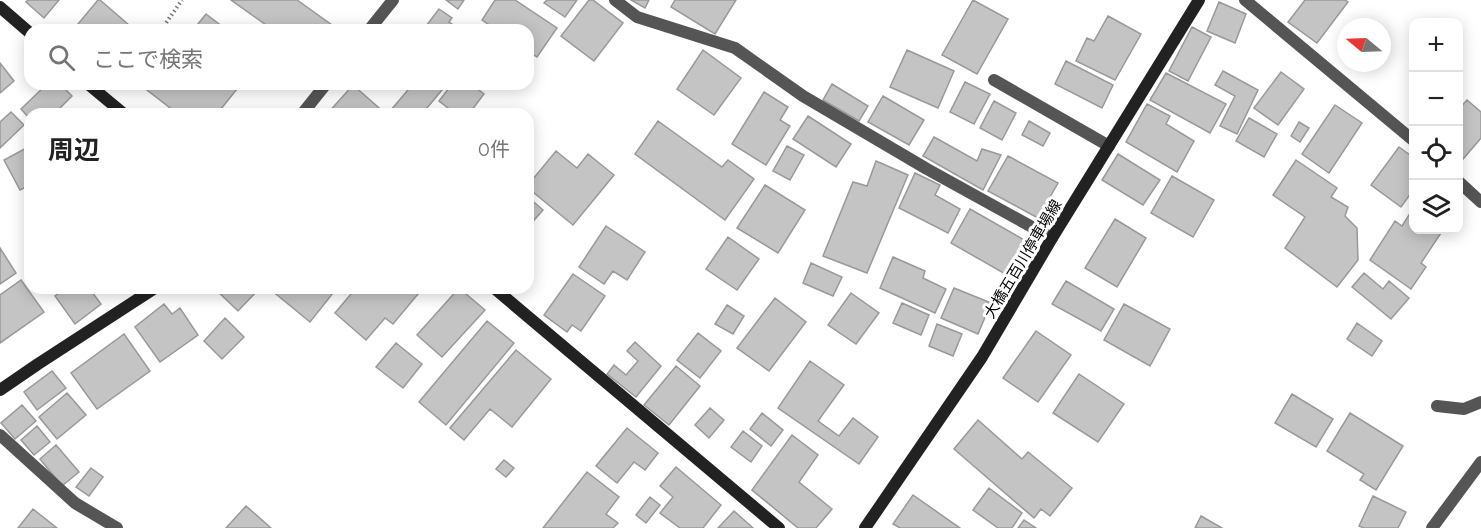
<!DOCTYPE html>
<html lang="ja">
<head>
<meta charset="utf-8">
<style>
  :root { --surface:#fff; --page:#f6f6f6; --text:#222; --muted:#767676; --line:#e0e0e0 }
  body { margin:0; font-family:Raleway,"Noto Sans JP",sans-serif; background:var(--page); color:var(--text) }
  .controls { position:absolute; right:18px; top:18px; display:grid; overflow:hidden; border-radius:12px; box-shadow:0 3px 15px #0003 }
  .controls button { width:54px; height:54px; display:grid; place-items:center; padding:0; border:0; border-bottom:2px solid var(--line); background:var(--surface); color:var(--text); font:30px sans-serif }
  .compass { position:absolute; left:1337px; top:18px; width:54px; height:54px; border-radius:50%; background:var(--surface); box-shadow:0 3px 15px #0003; rotate:289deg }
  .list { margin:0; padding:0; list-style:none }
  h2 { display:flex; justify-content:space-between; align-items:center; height:78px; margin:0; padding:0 24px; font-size:26px }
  h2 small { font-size:20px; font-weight:400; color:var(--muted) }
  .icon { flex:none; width:33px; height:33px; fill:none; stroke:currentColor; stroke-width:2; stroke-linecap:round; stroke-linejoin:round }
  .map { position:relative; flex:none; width:1481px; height:528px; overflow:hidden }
  .search { position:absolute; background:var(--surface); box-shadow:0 3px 15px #0003; left:24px; top:24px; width:510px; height:66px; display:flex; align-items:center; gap:15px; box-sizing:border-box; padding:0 21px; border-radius:18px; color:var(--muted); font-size:22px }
  .panel { position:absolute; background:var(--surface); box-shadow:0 3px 15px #0003; left:24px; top:108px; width:510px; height:186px; border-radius:18px }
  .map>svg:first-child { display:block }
  .building { fill:#c4c4c4; stroke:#999; stroke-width:1.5 }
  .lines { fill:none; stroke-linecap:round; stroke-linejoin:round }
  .path { stroke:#777; stroke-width:4; stroke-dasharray:1.5 3; stroke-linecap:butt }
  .lane { stroke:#555; stroke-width:12 }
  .street { stroke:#555; stroke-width:12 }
  .secondary { stroke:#222; stroke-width:12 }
  .labels { text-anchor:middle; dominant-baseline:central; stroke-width:6; stroke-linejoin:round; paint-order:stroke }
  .street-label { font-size:15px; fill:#000; stroke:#fff }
</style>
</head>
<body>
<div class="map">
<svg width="1481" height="528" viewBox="0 0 1481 528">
  <rect width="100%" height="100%" fill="#fff"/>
  <path class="building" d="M28 0H59L44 18 26 2Z
    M98 0H100L129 25 125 30H73Z
    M231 0H297L339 30H273Z
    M446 0H464L458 9Z
    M495 0H515L557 28 537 57 528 51V30H497L482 20Z
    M547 0H577L565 17 544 3Z
    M589 0H593L623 23 594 61 561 36Z
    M631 0H649L645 8Z
    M675 0H736L715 34 671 7Z
    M973 0 1008 19 977 74 942 55Z
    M1305 0H1345L1348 2 1317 43 1288 22Z
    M1219 2 1246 14 1235 43 1207 31Z
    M439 9 452 18 449 22 461 30H423Z
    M206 14 227 30H193Z
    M1108 16 1141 34 1115 80 1076 61 1087 38 1094 41Z
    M1192 27 1211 37 1188 81 1169 71Z
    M703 50 741 78 714 115 677 89Z
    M907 50 954 71 938 108 890 87Z
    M1066 61 1113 85 1102 108 1055 84Z
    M0 63 14 81 0 93Z
    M1223 71 1258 90 1237 134 1220 126 1235 96 1215 85Z
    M1281 72 1304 89 1278 125 1254 108Z
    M1166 73 1226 104 1210 133 1150 100Z
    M965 82 990 94 974 124 950 112Z
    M47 84H60L72 96 54 114H30V119L21 109Z
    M151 84H241L217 114H178L147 90Z
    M413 84H447L422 114H396L391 110Z
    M452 84H471L484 94 469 114H456L439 101Z
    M832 84 868 106 859 121 823 100Z
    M353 85 386 114H327Z
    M764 92 788 107 780 120 790 126 766 165 732 144Z
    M883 96 924 120 909 145 868 122Z
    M1467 100 1481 112V138L1458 165V110Z
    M994 101 1016 113 1002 140 980 128Z
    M1147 104 1170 116 1166 124 1194 141 1177 172 1126 142Z
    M1335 105 1362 123 1329 173 1302 154Z
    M11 112 24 125 0 148V122Z
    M808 116 851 144 836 167 793 139Z
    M1249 118 1277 134 1264 157 1236 141Z
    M658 121 722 167 728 160 754 179 725 220 635 154Z
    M1029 121 1050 133 1043 146 1022 135Z
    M1299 122 1309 128 1300 142 1291 136Z
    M934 137 977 161 982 149 1001 155 983 190 923 156Z
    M30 146V185L20 190 4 160Z
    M787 146 804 155 790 180 773 171Z
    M1399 147 1414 158V189L1401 207 1371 185Z
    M556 151 577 168 588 154 614 175 573 225 528 188V185Z
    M1118 154 1160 180 1143 205 1102 180Z
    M1008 156 1058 183 1038 218 988 191Z
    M1296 160 1337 188 1331 197 1348 207 1345 216 1357 228 1358 260 1337 287 1285 248 1305 217 1273 195Z
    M876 161 908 175 867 273 823 256 853 182 867 186Z
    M915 173 940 185 935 195 960 209 948 233 899 208Z
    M1172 176 1214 200 1193 237 1151 213Z
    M765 185 805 210 778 253 737 228Z
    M528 197 543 210 528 227Z
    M1414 207V230H1443L1421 263 1426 267 1411 289 1370 260 1395 221 1402 226Z
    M970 209 1033 245 1014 279 951 243Z
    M1115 219 1146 238 1117 287 1085 268Z
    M606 226 645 252 627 280 613 271 604 284 579 267Z
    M728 237 759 259 737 290 706 269Z
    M0 248 16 273 0 284Z
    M893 257 925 271 923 278 946 289 935 313 880 288Z
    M811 263 842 277 833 296 803 283Z
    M1364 273 1383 289 1389 281 1409 298 1391 319 1352 287Z
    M573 274 605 296 581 331 572 325 567 332 544 315Z
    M21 280 44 312 0 343V295Z
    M1066 281 1114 309 1101 331 1052 304Z
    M67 288H89L101 304 75 324 55 296Z
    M214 288H256L258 290 238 311Z
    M273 288H337L310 322 271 290Z
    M356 288H369L370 290 372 288H423L393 324 385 318 366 340 335 313Z
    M459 288 485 310 442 357 417 335Z
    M954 288 991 303 978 334 941 318Z
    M851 293 879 313 856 344 828 325Z
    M775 298 806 322 769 371 737 348Z
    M902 303 929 315 921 335 893 323Z
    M164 304 172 314 180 308 198 335 160 362 135 327Z
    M1124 304 1170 329 1150 366 1104 340Z
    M727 305 744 316 733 334 715 324Z
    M225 318 244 337 222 359 204 341Z
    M487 321 514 343 446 425 419 402Z
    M1357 323 1382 341 1372 356 1347 339Z
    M937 324 962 334 953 356 929 346Z
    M1036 331 1071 355 1038 402 1003 378Z
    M698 333 721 351 700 378 677 360Z
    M124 334 150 371 97 409 71 373Z
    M635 342 661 366 636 397 607 374 614 365 626 375 638 361 627 351Z
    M396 343 422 364 403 388 376 367Z
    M516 350 551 379 512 427 490 409 464 440 450 428Z
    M810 361 844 385 818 421 839 436 853 418 878 437 859 464 778 408Z
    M676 366 700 386 669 425 644 405Z
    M52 371 66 388 37 410 24 392Z
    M1079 374 1124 404 1098 442 1053 413Z
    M67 393 86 415 57 439 39 417Z
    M1292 394 1333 419 1316 447 1275 423Z
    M22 405 36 421 15 439 1 423Z
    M710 408 724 420 709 438 695 425Z
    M762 413 783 430 771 446 750 429Z
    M1350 413 1403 446 1376 490 1360 480 1364 474 1327 451Z
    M978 420 1022 459 1028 452 1072 488 1050 516 1041 509 1034 518 954 449Z
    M37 426 50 442 34 455 21 440Z
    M627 428 658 453 645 470 634 462 617 483 596 466Z
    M743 431 762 446 751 462 731 447Z
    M792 435 818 455 799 482 832 509 816 528H798L752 490Z
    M56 445 79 472 62 486 40 459Z
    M504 460 514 468 506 477 496 469Z
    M676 467 721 505 703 528H680L660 513 673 497 660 486Z
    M91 468 103 477 89 496 76 487Z
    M587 472 619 497 606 514 618 523 613 528H543Z
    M989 488 1022 513 1012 528H998L973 510Z
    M913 495 960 528H900L893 524Z
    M1373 496 1406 512 1398 528H1364L1359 526Z
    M650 497 660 505 646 523 636 515Z
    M246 506 271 528H226Z
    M33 509 57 528H18Z
    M734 511 753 528H718Z
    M1201 516 1222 528H1195Z
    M1024 520 1036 528H1018Z"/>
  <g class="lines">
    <path class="path" d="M161 30 182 0"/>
    <path class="lane" d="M1437 406 1464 409 1481 402"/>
    <path class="street" d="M615 0 637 17 735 48 803 96 927 169 1052 238
      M1245 0 1414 141
      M369 30 393 0
      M994 80 1109 146
      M302 114 326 84
      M1458 181 1481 202
      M0 435 75 503 117 528
      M1432 528 1481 462"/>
    <path class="secondary" d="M0 7 30 33
      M88 84 124 114
      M494 288 779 528
      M0 390 38 364 155 288
      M865 528 982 357 1052 238 1199 0"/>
  </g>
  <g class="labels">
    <g class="street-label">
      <text transform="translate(1023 259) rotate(-59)">大橋五百川停車場線</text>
    </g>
  </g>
</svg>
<div class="controls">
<button>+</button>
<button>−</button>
<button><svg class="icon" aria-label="locate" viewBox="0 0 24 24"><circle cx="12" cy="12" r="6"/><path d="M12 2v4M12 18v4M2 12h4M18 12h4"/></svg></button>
<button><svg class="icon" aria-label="layers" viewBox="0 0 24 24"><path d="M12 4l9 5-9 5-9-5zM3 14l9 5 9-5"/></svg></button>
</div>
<svg class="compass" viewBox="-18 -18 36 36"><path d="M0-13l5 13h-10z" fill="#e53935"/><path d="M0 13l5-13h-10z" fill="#767676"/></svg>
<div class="search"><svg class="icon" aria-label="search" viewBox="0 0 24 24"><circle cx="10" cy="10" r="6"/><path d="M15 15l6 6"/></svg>ここで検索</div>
<section class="panel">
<h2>周辺<small>0件</small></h2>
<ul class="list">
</ul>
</section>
</div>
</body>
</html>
